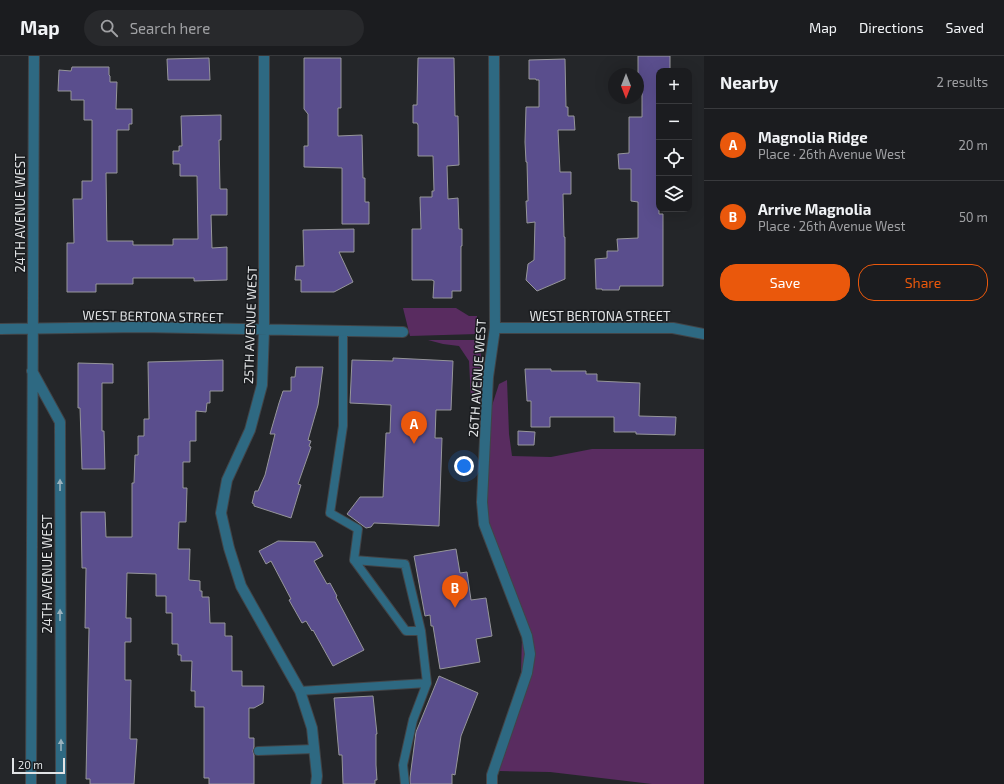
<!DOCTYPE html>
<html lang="en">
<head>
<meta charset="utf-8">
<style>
  :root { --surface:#1b1c1f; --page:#28292c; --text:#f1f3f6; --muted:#a0a1a4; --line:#393a3d; --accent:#ea580c }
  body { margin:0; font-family:"Exo 2",sans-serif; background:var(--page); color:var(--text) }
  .controls { position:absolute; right:12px; top:12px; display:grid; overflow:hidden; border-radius:8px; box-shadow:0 4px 16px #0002 }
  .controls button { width:36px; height:36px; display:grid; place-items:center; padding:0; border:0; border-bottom:1px solid var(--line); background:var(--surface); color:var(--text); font:20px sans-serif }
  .compass { position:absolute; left:608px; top:12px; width:36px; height:36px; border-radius:50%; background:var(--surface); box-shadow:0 4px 16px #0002; rotate:180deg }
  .scale { position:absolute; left:12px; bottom:10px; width:53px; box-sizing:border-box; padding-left:4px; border:2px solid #e1e3e5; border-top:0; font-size:11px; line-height:14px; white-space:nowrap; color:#e1e3e5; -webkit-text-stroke:3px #1a1c1f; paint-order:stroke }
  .you { position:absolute; left:464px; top:410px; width:14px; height:14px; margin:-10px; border:3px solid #fff; border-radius:50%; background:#1a73e8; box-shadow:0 0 0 6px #1a73e833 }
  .badge { display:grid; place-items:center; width:26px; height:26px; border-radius:50%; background:var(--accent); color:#fff; font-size:13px; font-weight:700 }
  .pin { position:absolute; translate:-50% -33px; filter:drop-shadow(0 1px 2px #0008) }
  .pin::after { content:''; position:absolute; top:21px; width:14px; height:12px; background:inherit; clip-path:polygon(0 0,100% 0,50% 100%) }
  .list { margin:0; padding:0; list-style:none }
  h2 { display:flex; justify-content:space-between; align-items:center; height:52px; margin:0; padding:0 16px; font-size:17px }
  h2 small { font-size:13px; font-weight:400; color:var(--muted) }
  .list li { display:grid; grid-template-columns:26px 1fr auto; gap:12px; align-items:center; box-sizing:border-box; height:72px; padding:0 16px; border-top:1px solid var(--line) }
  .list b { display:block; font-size:15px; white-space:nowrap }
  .list p { margin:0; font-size:13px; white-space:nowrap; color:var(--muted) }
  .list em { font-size:13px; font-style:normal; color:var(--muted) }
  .actions { display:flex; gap:8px; padding:12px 16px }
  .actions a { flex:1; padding:9px 0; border:1px solid var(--accent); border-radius:16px; text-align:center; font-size:14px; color:var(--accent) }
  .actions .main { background:var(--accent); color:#fff }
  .icon { flex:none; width:22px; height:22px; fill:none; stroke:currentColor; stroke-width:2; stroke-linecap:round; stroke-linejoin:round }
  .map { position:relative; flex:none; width:704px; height:728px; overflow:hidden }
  header { display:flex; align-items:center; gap:24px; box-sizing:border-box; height:56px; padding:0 20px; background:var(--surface); border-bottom:1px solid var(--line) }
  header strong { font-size:19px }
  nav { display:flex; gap:22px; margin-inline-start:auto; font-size:14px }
  .search { width:280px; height:36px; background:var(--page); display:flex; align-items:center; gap:10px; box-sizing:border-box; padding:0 14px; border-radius:22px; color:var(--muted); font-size:15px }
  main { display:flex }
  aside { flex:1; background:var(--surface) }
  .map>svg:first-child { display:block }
  .green { fill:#592c60 }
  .building { fill:#5a4e8d; stroke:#96969a }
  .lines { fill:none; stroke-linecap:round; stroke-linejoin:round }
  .lane-casing { stroke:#424447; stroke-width:10 }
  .street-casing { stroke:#424447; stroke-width:12 }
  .lane { stroke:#2e6982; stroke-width:8 }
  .street { stroke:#2e6982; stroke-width:10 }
  .oneway { fill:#99b2bd }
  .labels { text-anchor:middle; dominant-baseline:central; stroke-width:3; stroke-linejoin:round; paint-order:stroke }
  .street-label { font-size:13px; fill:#e1e3e5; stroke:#1a1c1f }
</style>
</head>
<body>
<header>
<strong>Map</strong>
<div class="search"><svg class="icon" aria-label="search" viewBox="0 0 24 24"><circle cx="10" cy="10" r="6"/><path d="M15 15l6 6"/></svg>Search here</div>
<nav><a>Map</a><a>Directions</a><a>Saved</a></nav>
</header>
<main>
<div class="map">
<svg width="704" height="728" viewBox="0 0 704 728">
  <rect width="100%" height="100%" fill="#242629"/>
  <path class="green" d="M403 252H456L469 260H477V278L410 280Z
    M428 284H477V291L481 292 480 346 471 344 469 305 459 290 443 288Z
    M507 324 509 378 512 400 551 401 592 393H704V728H652L550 716 499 715 521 617 522 580 482 456 487 365 499 328Z"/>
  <path class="building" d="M638 0H670V15H659V158H663V230H620L619 234H602V233H596L595 203 607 202V195H618L617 183 638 182V146L631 145V113H619L618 98 629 97V61H642V30H638Z
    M209 2 210 24H168L167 3Z
    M304 2H341V52H338V80L362 79 363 122H365V146H369V168H342V112L304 111V90H308V58L304 53Z
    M418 2H454L455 60H458L459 109 447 110 448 143 458 142 459 173H462V190H461V235H452V242H433L434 225 432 224H412V173H421L420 141H432V135H434L433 100H418V69L417 67H413V49H417Z
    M565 3 566 51H568V60H574L575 74H558L560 116H571V138H563L564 181H565V223L537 235 526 224 528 208 534 204 535 166 527 167 526 145H528L527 106H526L525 86 526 51H539V24H536V23H529V4Z
    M72 11H109V19L110 20V26H117L116 53H132V68H129V74H117V117H106L107 185H133V189H173V183H198L197 120H180V108H173V95H179V90H182L181 60 221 59V84H219L220 133H227V159H211L212 192 227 191V224L194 225V222H133V228H96V236H67V187H74L73 143H82V125H92V64H84V44H71V35H58L59 14 71 15Z
    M354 173V196H339L353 226 334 236H301V224H295L296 210H304L303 174Z
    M393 302 453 305 451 354H436L435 382H442L439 470 374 467 371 471 366 472 347 458 360 441H383L386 377H390L391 349 350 347 352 304 393 305Z
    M223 304V335H210V347H207L206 356 196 355V385H190V406H183V432H187L186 466H179L178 493H190L189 524 200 525V535H202V541H209L210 567H225V580H232V615H242V630H264L263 647 254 652H249V682H254V691L253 695 254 699V728H209V722H204V651H195V635H191L192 605H181V599H178V588H172V557H166V540H156V518L127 517 126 562H131V586H125V624H131L130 683H137L134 728H90V723H86L89 572H85L86 512H82L81 456H105L106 481H132V427H134L135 399H138V380H144V363H149L148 306Z
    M78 307 113 308V327H102V375H104L105 413H82L80 352H78Z
    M296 311H323L318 349 308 384 311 385 309 390 311 391 298 428 301 429 291 462 254 450V448L252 447 255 435H258L265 419 275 378H270L279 347 283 335H291V321H295Z
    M525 313H551V315H586V318H597V325L640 327 639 360 676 361 675 379 636 378V376H614V361H550V371H531V345H527Z
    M518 375 535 376 534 389H518Z
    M278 485 315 486 323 500 314 505 327 528 330 527 337 540 336 541 364 594 333 610 313 574 312 575 306 565 302 567 289 544 291 543 271 505 266 508 259 495Z
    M456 493 460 517 467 516 471 544 486 542 492 580 476 583 480 606 440 613 433 570H431L430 559 425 560 414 500Z
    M439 620 478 637 461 680 455 719 452 718V728H410V722L416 676Z
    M373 640 377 678H376V709L377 724H375V728H343L342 699H339L334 642Z"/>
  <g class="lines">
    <defs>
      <path id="lane" d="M343 275V370L330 457 358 473 354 504 406 575H421L427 627 413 664 403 709 405 728
        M354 504 405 508 421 575
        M300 635 427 627
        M258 695 314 693"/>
      <path id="street" d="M264 0V274L262 329 250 374 227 424 221 457 229 492 241 530 300 635 312 672 317 720 316 728
        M495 272H673L704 278
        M0 273 141 271 403 276
        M32 315 60 366 61 728
        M31 728 34 0
        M492 728V719L527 617 530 598 527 580 484 468 482 446 488 321 495 272 494 0"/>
    </defs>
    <use href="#lane" class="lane-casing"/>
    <use href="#street" class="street-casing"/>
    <use href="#lane" class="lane"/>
    <use href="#street" class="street"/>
  </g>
  <defs><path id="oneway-solid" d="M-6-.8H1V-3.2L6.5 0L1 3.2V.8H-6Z"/></defs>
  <g class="oneway">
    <use href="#oneway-solid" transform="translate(60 429) rotate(-90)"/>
    <use href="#oneway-solid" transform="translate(60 559) rotate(-90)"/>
    <use href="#oneway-solid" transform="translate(61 689) rotate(-90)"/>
  </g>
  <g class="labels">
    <g class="street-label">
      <text transform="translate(20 157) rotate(-90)">24TH AVENUE WEST</text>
      <text transform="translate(153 260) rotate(1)">WEST BERTONA STREET</text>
      <text x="600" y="260">WEST BERTONA STREET</text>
      <text transform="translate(250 269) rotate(-88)">25TH AVENUE WEST</text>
      <text transform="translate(477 322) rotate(-86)">26TH AVENUE WEST</text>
      <text transform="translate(47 518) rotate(-90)">24TH AVENUE WEST</text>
    </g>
  </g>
</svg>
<div class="controls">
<button>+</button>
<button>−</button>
<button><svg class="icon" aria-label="locate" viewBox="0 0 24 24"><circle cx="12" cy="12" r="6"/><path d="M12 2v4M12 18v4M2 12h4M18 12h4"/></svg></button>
<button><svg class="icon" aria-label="layers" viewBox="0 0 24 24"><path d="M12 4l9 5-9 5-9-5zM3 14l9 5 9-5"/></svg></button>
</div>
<svg class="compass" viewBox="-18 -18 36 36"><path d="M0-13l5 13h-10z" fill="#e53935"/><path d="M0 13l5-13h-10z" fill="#a0a1a4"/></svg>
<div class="scale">20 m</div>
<div class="you"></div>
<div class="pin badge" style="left:414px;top:388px">A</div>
<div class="pin badge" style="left:455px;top:552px">B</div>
</div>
<aside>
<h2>Nearby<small>2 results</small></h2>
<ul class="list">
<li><span class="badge">A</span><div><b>Magnolia Ridge</b><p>Place · 26th Avenue West</p></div><em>20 m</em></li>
<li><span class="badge">B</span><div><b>Arrive Magnolia</b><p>Place · 26th Avenue West</p></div><em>50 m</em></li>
</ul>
<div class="actions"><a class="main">Save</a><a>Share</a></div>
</aside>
</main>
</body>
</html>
